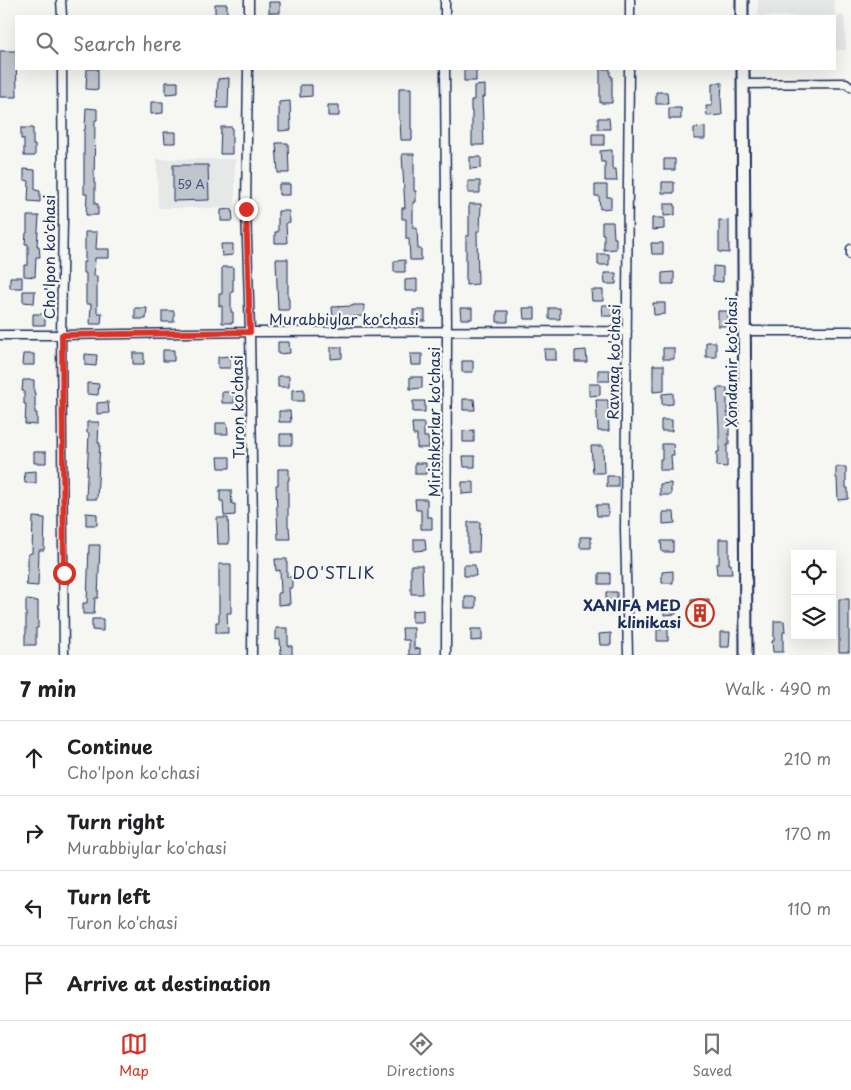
<!DOCTYPE html>
<html lang="en">
<head>
<meta charset="utf-8">
<style>
  :root { --surface:#fff; --page:#f6f6f6; --text:#202124; --muted:#757577; --line:#e0e0e0; --accent:#d93025 }
  body { margin:0; font-family:"Playpen Sans",sans-serif; background:var(--page); color:var(--text) }
  .controls { position:absolute; right:15px; bottom:15px; display:grid; overflow:hidden; border-radius:0px; box-shadow:0 5px 20px #0002 }
  .controls button { width:45px; height:45px; display:grid; place-items:center; padding:0; border:0; border-bottom:1px solid var(--line); background:var(--surface); color:var(--text); font:25px sans-serif }
  .stop { position:absolute; width:15px; height:15px; margin:-11px; border:4px solid #d93025; border-radius:50%; background:#fff }
  .stop.end { background:#d93025; border-color:#fff; box-shadow:0 1px 5px #0008 }
  .list { margin:0; padding:0; list-style:none }
  h2 { display:flex; justify-content:space-between; align-items:center; height:65px; margin:0; padding:0 20px; font-size:21px }
  h2 small { font-size:16px; font-weight:400; color:var(--muted) }
  .list li { display:grid; grid-template-columns:32px 1fr auto; gap:15px; align-items:center; box-sizing:border-box; height:75px; padding:0 20px; border-top:1px solid var(--line) }
  .list b { display:block; font-size:19px; white-space:nowrap }
  .list p { margin:0; font-size:16px; white-space:nowrap; color:var(--muted) }
  .list em { font-size:16px; font-style:normal; color:var(--muted) }
  .icon { flex:none; width:28px; height:28px; fill:none; stroke:currentColor; stroke-width:2; stroke-linecap:round; stroke-linejoin:round }
  .map { position:relative; flex:none; width:851px; height:655px; overflow:hidden }
  .search { position:absolute; background:var(--surface); box-shadow:0 5px 20px #0002; left:15px; right:15px; top:15px; height:55px; display:flex; align-items:center; gap:12px; box-sizing:border-box; padding:0 18px; border-radius:0px; color:var(--muted); font-size:19px }
  .sheet { height:365px; background:var(--surface) }
  nav { display:flex; justify-content:space-around; align-items:center; box-sizing:border-box; height:70px; border-top:1px solid var(--line); background:var(--surface); font-size:14px; color:var(--muted) }
  nav a { display:grid; justify-items:center; gap:2px }
  nav .on { color:var(--accent) }
  .map>svg:first-child { display:block }
  .built { fill:#e6e7e7 }
  .building { fill:#c0c4cd; stroke:#1b2f5e }
  .lines { fill:none; stroke-linecap:round; stroke-linejoin:round }
  .minor-casing { stroke:#1b2f5e; stroke-width:11 }
  .secondary-casing { stroke:#1b2f5e; stroke-width:15 }
  .minor { stroke:#f6f6f2; stroke-width:8 }
  .secondary { stroke:#f6f6f2; stroke-width:11 }
  .route { stroke:#d93025; stroke-width:6 }
  .labels { text-anchor:middle; dominant-baseline:central; stroke-width:4.5; stroke-linejoin:round; paint-order:stroke }
  .number-label { font-size:12px; fill:#44547a }
  .street-label { font-size:15px; fill:#1b2f5e; stroke:#f6f6f2 }
  .poi-label { font-size:15px; font-weight:bold; fill:#1b2f5e; stroke:#f6f6f2; text-anchor:end }
  .neighbourhood-label { font-size:16px; letter-spacing:1px; fill:#1b2f5e; stroke:#f6f6f2 }
</style>
</head>
<body>
<div class="map">
<svg width="851" height="655" viewBox="0 0 851 655">
  <rect width="100%" height="100%" fill="#f6f6f2"/>
  <filter id="ink" filterUnits="userSpaceOnUse"><feTurbulence type="fractalNoise" baseFrequency=".02" numOctaves="2"/><feDisplacementMap in="SourceGraphic" scale="10" xChannelSelector="R" yChannelSelector="G"/><feConvolveMatrix kernelMatrix="1 2 1 2 8 2 1 2 1" color-interpolation-filters="sRGB"/></filter>
  <g filter="url(#ink)">
    <path class="built" d="M758 0H834L835 16H844L846 50H835V16H758Z
      M157 159H235V208H158Z"/>
    <path class="building" d="M269 2H280V13H269Z
      M215 4H227V15H215Z
      M0 51H16L17 97H0Z
      M87 69H98V90L86 89Z
      M476 69V81H464V70Z
      M600 69H610V76H612V103H600Z
      M229 78 228 108H217L218 79Z
      M166 82H178V93L166 94Z
      M712 83H722L721 98 722 115 707 116 706 106H712Z
      M300 85H312V96L300 97Z
      M485 85V97H482L484 145H472V111H471V100H474V86Z
      M399 88H411V129H412V140H401L400 120H399Z
      M656 92H667L668 104H656Z
      M290 101 291 130 279 131V102Z
      M151 102H163V113L151 114Z
      M328 105H339V116H328Z
      M86 108 97 109V120H95L94 183H95V204H98V215H86L87 194H84V130H85Z
      M669 108H681V119H669Z
      M598 118H609L610 129H598Z
      M221 127H232V154H220Z
      M705 127V139H694V128Z
      M21 128H33V145H35V156H24V139H21Z
      M164 132H176V143H165Z
      M592 134H604V145H592Z
      M276 143H288L289 173H278Z
      M612 150V169H616L617 181H605V162H601L600 151Z
      M402 154H414V191H416V202H413V228H417L418 249H421V260H410L409 239H406V219H402V208H405Z
      M470 157H481V168L470 169Z
      M664 159H675V170H664Z
      M173 165H208L209 200 173 201Z
      M24 169 35 170V190L40 191V202L28 201 29 181 24 180Z
      M468 181H480V193H468Z
      M662 182H674V193H662Z
      M279 184H290V195H279Z
      M595 185H607V197H611V208L600 209 599 196H595Z
      M469 204H481L480 231H477L478 284 466 285V236H469Z
      M664 204H675V215L664 216Z
      M232 209 233 221H221V210Z
      M278 211H289L290 222 286 223 287 243H275V232H278Z
      M27 216H39L37 246H39L40 257H36L35 277 24 276V265H28V244H25L26 233H27Z
      M652 218H664V229L652 230Z
      M719 220 729 221V253L719 252Z
      M602 222H613L614 238H616V249L604 250V234H602Z
      M85 232H97L96 249H109V258H95L94 276H97V313H102L101 324H90L91 304H86V273H83V262H85Z
      M651 243H663V254H652Z
      M221 244H233V255L222 256Z
      M598 254H609V265H598Z
      M276 259H288V299H289V310H278Z
      M405 260V272H394V261Z
      M713 266 723 267V282L713 281Z
      M222 267H233V292H231V312H233V323H222V306H219V294H222Z
      M674 272V284H662V273Z
      M604 273H616V284H605Z
      M10 277H22V288H10Z
      M417 279V291H405V280Z
      M591 290H603V301H592Z
      M23 291H35L34 303 23 302Z
      M653 303H665V314L654 315Z
      M353 305H364V316L333 318 332 307 353 306Z
      M602 305H614V316H603Z
      M135 308H147L146 319H135Z
      M460 308H472V319H461Z
      M523 308H535V319H524Z
      M549 308H560V319H549Z
      M413 310H425V321H413Z
      M162 311H174V322H162Z
      M497 311H508V322H497Z
      M718 311H728V326H718Z
      M33 314H45V325H33Z
      M278 342H289L290 353 278 354Z
      M706 342H716V357H706Z
      M331 347H342V358L331 359Z
      M663 348H674V359H663Z
      M544 349H556V360H545Z
      M163 350H174V361H163Z
      M586 350 587 362H575V351Z
      M133 353H144V364H133Z
      M23 354H34V365H22Z
      M85 354 97 355 96 366 85 365Z
      M410 354H422V365H411Z
      M230 356V368H218V357Z
      M462 361H473V372H462Z
      M653 365H664V391L653 392Z
      M598 370H609L610 381H598Z
      M278 376H289V387H278Z
      M410 377H422V388L410 389Z
      M23 380H34V393H35V413H37V425L25 424 26 404H24V391H22Z
      M87 383 99 384 98 395 87 394Z
      M589 384H600V395L589 396Z
      M717 388H727V413H728L729 430V445H727V467L717 466V452H719V428Z
      M304 389V401H292V390Z
      M222 392H234V403H222Z
      M673 393V404L662 405V394Z
      M463 399H474L475 410H463Z
      M596 400H608L609 431H598Z
      M413 401H425V412H413Z
      M108 402 109 413 97 414V403Z
      M279 411H290L291 422H279Z
      M661 420H672V431H661Z
      M87 422H99L98 443H100L97 499H86L89 433H87Z
      M216 423H227L228 434H216Z
      M412 423H424V437H428L429 448H417V435H413Z
      M474 430V442H463V431Z
      M280 434H292V445H280Z
      M662 444H673L674 455H671L672 470H660V459H662Z
      M591 446H603L604 473H593Z
      M34 452H46V463H34Z
      M463 456H475V467H464Z
      M218 457H230V468H219Z
      M415 463H426V474H415Z
      M836 467H846V488H848V499L838 500 837 478H836Z
      M278 469H289V480H288V527H289L290 539H278L276 485H278Z
      M36 471V483H25L24 472Z
      M607 476H618V487H607Z
      M462 482H474V493L462 494Z
      M671 483V495H660V484Z
      M220 490H231L232 504H235V515L224 516 223 501H220Z
      M415 499H427V517H432V529H421V510H416Z
      M596 505H608V516H597Z
      M663 512H674L675 523 663 524Z
      M86 513 97 514V525H86Z
      M33 517 45 518 44 550H39L38 586 26 585 27 574H28V554L32 553Z
      M217 518H228L229 544H218Z
      M468 522H480L479 552H468Z
      M580 537H591V548H580Z
      M414 539H425L426 550 414 551Z
      M719 539H729V564H731L732 574H717L716 564H719Z
      M661 541H673V552H662Z
      M89 545H100L98 598H95L94 614H83V603H87Z
      M275 559H287V577H292V588H289L290 604 278 605V593H281L280 570 276 571Z
      M219 564H231V613H227L228 633H216V622H219Z
      M411 565H422L423 594H411Z
      M464 565H475L476 576H464Z
      M673 571V583H662V572Z
      M599 573H610V584H599Z
      M606 592H617V603H606Z
      M465 597H476V608H465Z
      M709 599 710 626 692 627 691 600Z
      M839 599H849V652H839Z
      M26 600 38 601V628H36V645H25V634H26Z
      M664 603H675L676 614 664 615Z
      M423 610V622H412V611Z
      M92 619H103V631L92 630Z
      M774 621H784L785 632H783V652H773L772 641H774Z
      M276 628H288V646H292V655H281L280 639 276 640Z
      M402 628H414V649L420 648V655H409V640H403Z
      M471 629H482V640L471 641Z
      M668 629V641H657V630Z
      M720 632H730L729 647H720Z
      M611 633V645H600L599 634Z"/>
    <g class="lines">
      <defs>
        <path id="minor" d="M61 0 62 16
          M249 0V16
          M445 0V16
          M630 16V0
          M62 69 63 218 61 335 64 655
          M248 69 246 209 250 332 253 526 252 655
          M445 69 447 331 446 655
          M743 84 846 83 851 87
          M851 249V255
          M745 331H851
          M0 335H61L250 332 627 331
          M628 655 625 530 629 69"/>
        <path id="secondary" d="M742 0V16
          M743 69 746 655"/>
      </defs>
      <use href="#minor" class="minor-casing"/>
      <use href="#secondary" class="secondary-casing"/>
      <use href="#minor" class="minor"/>
      <use href="#secondary" class="secondary"/>
    </g>
  </g>
  <g class="lines" filter="url(#ink)">
    <path class="route" d="M64 573 62 335 250 332 246 209"/>
  </g>
  <defs>
    <symbol id="building-ring" viewBox="-11 -11 22 22"><circle r="9.5" fill="#f6f6f2" stroke="#c8321e" stroke-width="1.5"/><path d="M-4-6H4V6H1V3H-1V6H-4ZM-2.5-4.3h1.7v1.8h-1.7ZM.8-4.3h1.7v1.8H.8ZM-2.5-1h1.7V.8h-1.7ZM.8-1h1.7V.8H.8Z" fill="#c8321e"/></symbol>
  </defs>
  <g fill-rule="evenodd">
    <use href="#building-ring" x="684" y="597" width="32" height="32"/>
  </g>
  <g class="labels">
    <g class="number-label">
      <text x="191" y="184">59 А</text>
    </g>
    <g class="street-label">
      <text transform="translate(48 257) rotate(-90)">Cho'lpon ko'chasi</text>
      <text x="344" y="318">Murabbiylar ko'chasi</text>
      <text transform="translate(613 362) rotate(-89)">Ravnaq ko'chasi</text>
      <text transform="translate(730 362) rotate(-90)">Xondamir ko'chasi</text>
      <text transform="translate(237 407) rotate(-91)">Turon ko'chasi</text>
      <text transform="translate(433 422) rotate(-90)">Mirishkorlar ko'chasi</text>
    </g>
    <g class="poi-label">
      <text x="681" y="604">XANIFA MED<tspan x="681" dy="17">klinikasi</tspan></text>
    </g>
    <g class="neighbourhood-label">
      <text x="334" y="572">DO'STLIK</text>
    </g>
  </g>
</svg>
<div class="controls">
<button><svg class="icon" aria-label="locate" viewBox="0 0 24 24"><circle cx="12" cy="12" r="6"/><path d="M12 2v4M12 18v4M2 12h4M18 12h4"/></svg></button>
<button><svg class="icon" aria-label="layers" viewBox="0 0 24 24"><path d="M12 4l9 5-9 5-9-5zM3 14l9 5 9-5"/></svg></button>
</div>
<div class="stop" style="left:64px;top:573px"></div>
<div class="stop end" style="left:246px;top:209px"></div>
<div class="search"><svg class="icon" aria-label="search" viewBox="0 0 24 24"><circle cx="10" cy="10" r="6"/><path d="M15 15l6 6"/></svg>Search here</div>
</div>
<section class="sheet">
<h2>7 min<small>Walk · 490 m</small></h2>
<ul class="list">
<li><svg class="icon" aria-label="ahead" viewBox="0 0 24 24"><path d="M12 20V5M6 11l6-6 6 6"/></svg><div><b>Continue</b><p>Cho'lpon ko'chasi</p></div><em>210 m</em></li>
<li><svg class="icon" aria-label="right" viewBox="0 0 24 24"><path d="M7 20v-9h11M14 6l5 5-5 5"/></svg><div><b>Turn right</b><p>Murabbiylar ko'chasi</p></div><em>170 m</em></li>
<li><svg class="icon" aria-label="left" viewBox="0 0 24 24"><path d="M17 20v-9H6M10 6l-5 5 5 5"/></svg><div><b>Turn left</b><p>Turon ko'chasi</p></div><em>110 m</em></li>
<li><svg class="icon" aria-label="arrive" viewBox="0 0 24 24"><path d="M6 21V4h12l-3 4 3 4H6"/></svg><div><b>Arrive at destination</b></div></li>
</ul>
</section>
<nav>
<a class="on"><svg class="icon" aria-label="map" viewBox="0 0 24 24"><path d="M3 6l6-2 6 2 6-2v14l-6 2-6-2-6 2zM9 4v14M15 6v14"/></svg>Map</a>
<a><svg class="icon" aria-label="directions" viewBox="0 0 24 24"><path d="M12 3l9 9-9 9-9-9zM9 14v-3h6M13 9l2 2-2 2"/></svg>Directions</a>
<a><svg class="icon" aria-label="saved" viewBox="0 0 24 24"><path d="M7 4h10v16l-5-4-5 4z"/></svg>Saved</a>
</nav>
</body>
</html>
